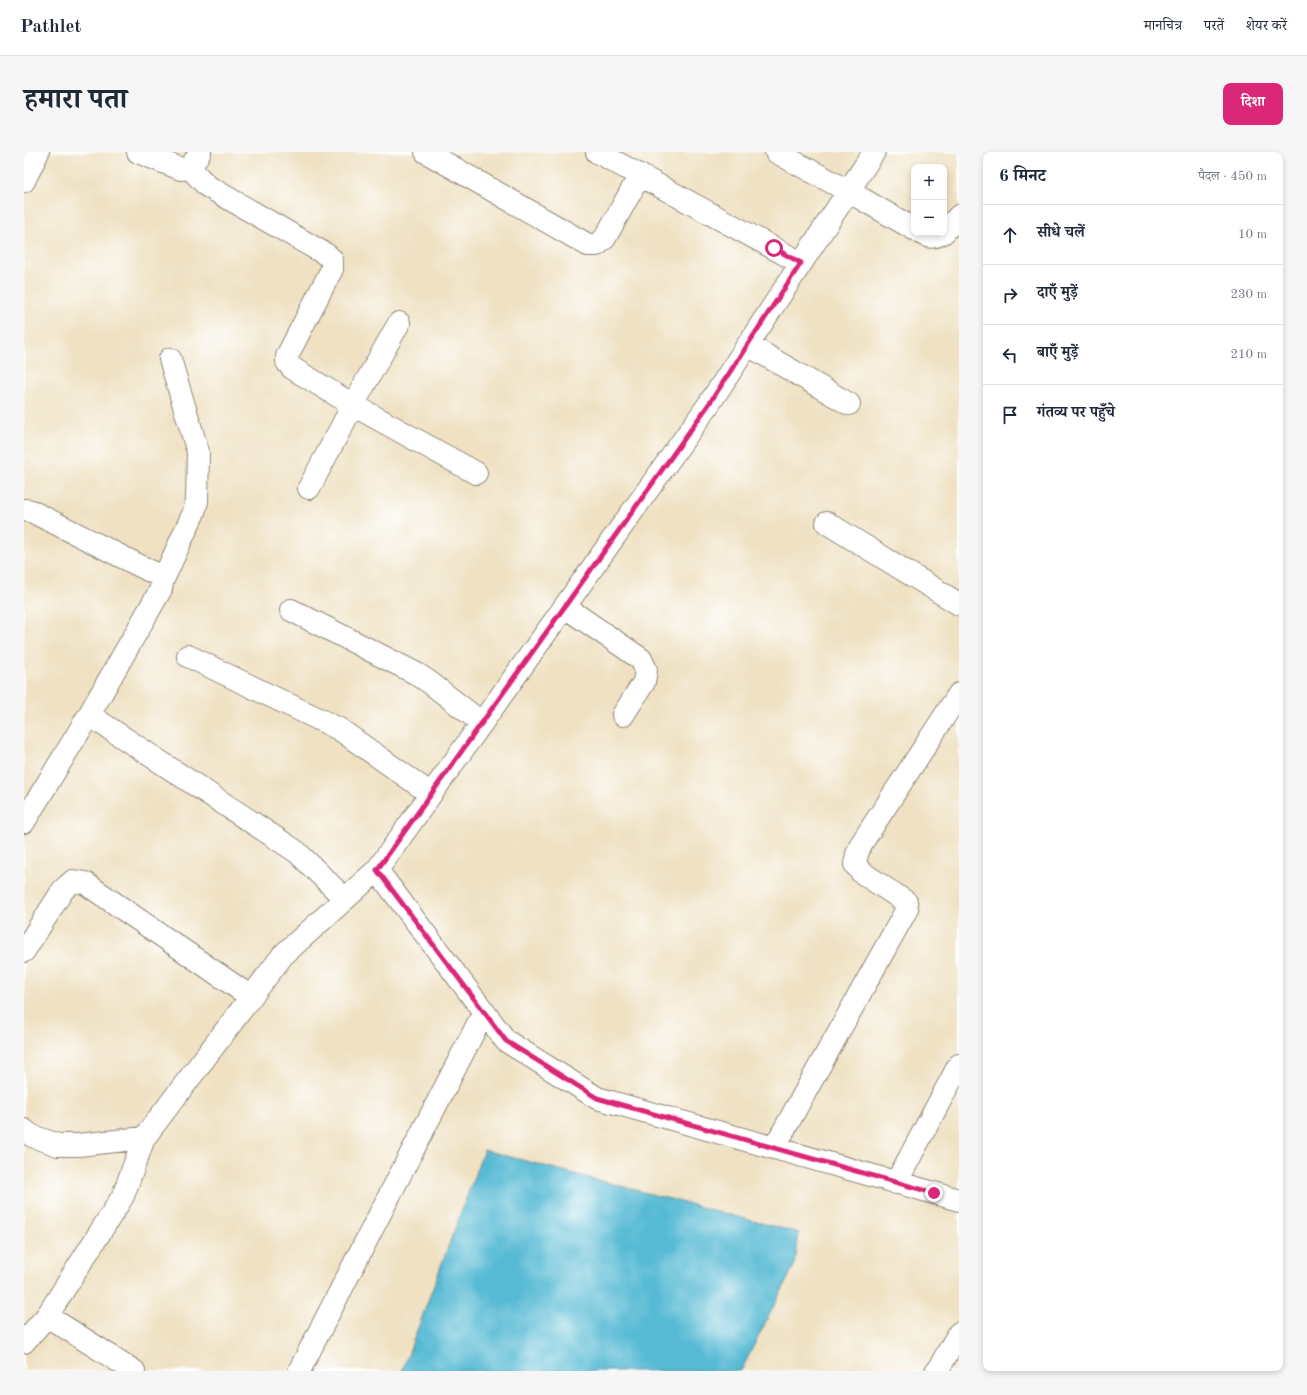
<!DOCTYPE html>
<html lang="hi">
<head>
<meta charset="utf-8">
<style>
  :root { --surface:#fff; --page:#f6f6f7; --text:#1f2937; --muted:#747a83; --line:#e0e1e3; --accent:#db2777 }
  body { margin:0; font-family:"Old Standard TT","Noto Serif Devanagari",serif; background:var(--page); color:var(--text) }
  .controls { position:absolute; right:12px; top:12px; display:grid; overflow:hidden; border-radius:8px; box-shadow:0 2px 6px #0003 }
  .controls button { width:36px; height:36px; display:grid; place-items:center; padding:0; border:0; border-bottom:1px solid var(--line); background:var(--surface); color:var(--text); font:20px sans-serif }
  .stop { position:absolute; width:12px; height:12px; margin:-9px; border:3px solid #db2777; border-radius:50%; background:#fff }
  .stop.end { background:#db2777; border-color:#fff; box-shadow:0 1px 4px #0008 }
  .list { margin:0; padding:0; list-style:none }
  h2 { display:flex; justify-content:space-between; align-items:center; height:52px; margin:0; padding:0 16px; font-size:17px }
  h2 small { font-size:13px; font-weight:400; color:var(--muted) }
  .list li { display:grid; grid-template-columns:26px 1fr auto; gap:12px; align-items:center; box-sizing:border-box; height:60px; padding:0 16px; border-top:1px solid var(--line) }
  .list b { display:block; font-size:15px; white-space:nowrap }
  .list em { font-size:13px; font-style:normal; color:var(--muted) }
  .icon { flex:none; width:22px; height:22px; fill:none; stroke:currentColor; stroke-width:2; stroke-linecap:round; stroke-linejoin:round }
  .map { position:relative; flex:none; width:935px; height:1219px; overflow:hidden; border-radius:8px }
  header { display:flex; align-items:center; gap:24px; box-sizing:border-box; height:56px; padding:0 20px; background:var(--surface); border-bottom:1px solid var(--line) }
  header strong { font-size:19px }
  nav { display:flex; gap:22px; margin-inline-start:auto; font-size:14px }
  .intro { display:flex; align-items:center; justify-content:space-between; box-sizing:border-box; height:96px; padding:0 24px }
  h1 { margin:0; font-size:28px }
  .button { padding:10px 18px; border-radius:8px; background:var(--accent); color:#fff; font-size:14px; font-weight:700 }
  main { display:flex; gap:24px; padding:0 24px }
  aside { flex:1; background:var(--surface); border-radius:8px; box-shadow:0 2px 6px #0003 }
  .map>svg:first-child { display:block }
  .water { fill:#56bad4; stroke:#407280 }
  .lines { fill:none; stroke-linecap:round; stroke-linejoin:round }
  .minor-casing { stroke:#8d8676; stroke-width:24 }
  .minor { stroke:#fff; stroke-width:22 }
  .route { stroke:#db2777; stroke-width:5 }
</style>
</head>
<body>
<header>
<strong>Pathlet</strong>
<nav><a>मानचित्र</a><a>परतें</a><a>शेयर करें</a></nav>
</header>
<div class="intro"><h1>हमारा पता</h1><a class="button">दिशा</a></div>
<main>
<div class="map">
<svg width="935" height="1219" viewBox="0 0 935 1219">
  <rect width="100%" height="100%" fill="#fff"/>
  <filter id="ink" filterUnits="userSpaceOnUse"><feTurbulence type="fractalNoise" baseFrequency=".025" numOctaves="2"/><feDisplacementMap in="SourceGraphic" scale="8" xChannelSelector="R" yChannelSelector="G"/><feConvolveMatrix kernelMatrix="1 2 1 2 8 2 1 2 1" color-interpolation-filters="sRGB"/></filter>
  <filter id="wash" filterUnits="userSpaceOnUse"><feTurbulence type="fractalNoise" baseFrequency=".012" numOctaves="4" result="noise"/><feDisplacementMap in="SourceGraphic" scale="16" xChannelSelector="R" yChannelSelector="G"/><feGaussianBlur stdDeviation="0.9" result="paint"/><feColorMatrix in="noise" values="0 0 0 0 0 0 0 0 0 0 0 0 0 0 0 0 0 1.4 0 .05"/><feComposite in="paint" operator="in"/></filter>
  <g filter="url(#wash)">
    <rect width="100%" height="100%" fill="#efe1c2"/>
    <path class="water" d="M460 998 775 1081 771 1112 717 1219H378Z"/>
  </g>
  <g filter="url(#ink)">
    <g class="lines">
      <defs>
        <path id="minor" d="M114 0 157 17 166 16 176 0
          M402 0 564 93H573L581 86 616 23
          M573 0 777 111
          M752 0 824 39 890 77
          M166 16 183 34 303 103 308 108V117L263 204V210L268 216 329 253 452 321
          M0 29 14 0
          M920 80 935 64
          M897 81C905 86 910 86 919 81
          M724 193 825 252
          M285 336 329 253 375 171
          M0 358 7 359 134 423 138 430 137 437 65 563 0 670
          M803 371 935 452
          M138 430 170 360 173 349 174 300 146 207
          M541 455 617 507 622 518 620 530 599 563
          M267 458 393 522 405 530 458 571
          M164 504 315 577 407 642
          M65 563 273 700 321 747
          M353 718 482 889 573 946 935 1048
          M0 799 39 738 49 729 61 731 227 845
          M0 978 8 984 34 993H54L120 986
          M750 996 883 757 882 750 837 720 831 712 833 702 837 692 935 542
          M872 1031 935 913
          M23 1164 110 1219
          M0 1190 23 1164 99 1044 120 986 259 803 353 718 685 252 850 0
          M275 1219 460 860
          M912 1219 916 1214 935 1181"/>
      </defs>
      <use href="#minor" class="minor-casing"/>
      <use href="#minor" class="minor"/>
    </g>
  </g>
  <g class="lines" filter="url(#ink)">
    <path class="route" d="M750 96 777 111 685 252 353 718 482 889 573 946 910 1041"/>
  </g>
</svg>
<div class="controls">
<button>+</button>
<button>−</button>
</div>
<div class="stop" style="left:750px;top:96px"></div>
<div class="stop end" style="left:910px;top:1041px"></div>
</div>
<aside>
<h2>6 मिनट<small>पैदल · 450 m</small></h2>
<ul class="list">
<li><svg class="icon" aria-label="ahead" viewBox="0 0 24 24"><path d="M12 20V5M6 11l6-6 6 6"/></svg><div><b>सीधे चलें</b></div><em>10 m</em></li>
<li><svg class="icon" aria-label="right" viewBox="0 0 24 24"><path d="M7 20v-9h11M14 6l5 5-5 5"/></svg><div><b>दाएँ मुड़ें</b></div><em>230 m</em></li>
<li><svg class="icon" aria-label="left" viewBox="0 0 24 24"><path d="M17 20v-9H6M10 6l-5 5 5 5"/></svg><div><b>बाएँ मुड़ें</b></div><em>210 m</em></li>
<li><svg class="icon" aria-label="arrive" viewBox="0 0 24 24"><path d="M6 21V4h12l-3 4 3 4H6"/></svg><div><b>गंतव्य पर पहुँचे</b></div></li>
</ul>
</aside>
</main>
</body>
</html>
